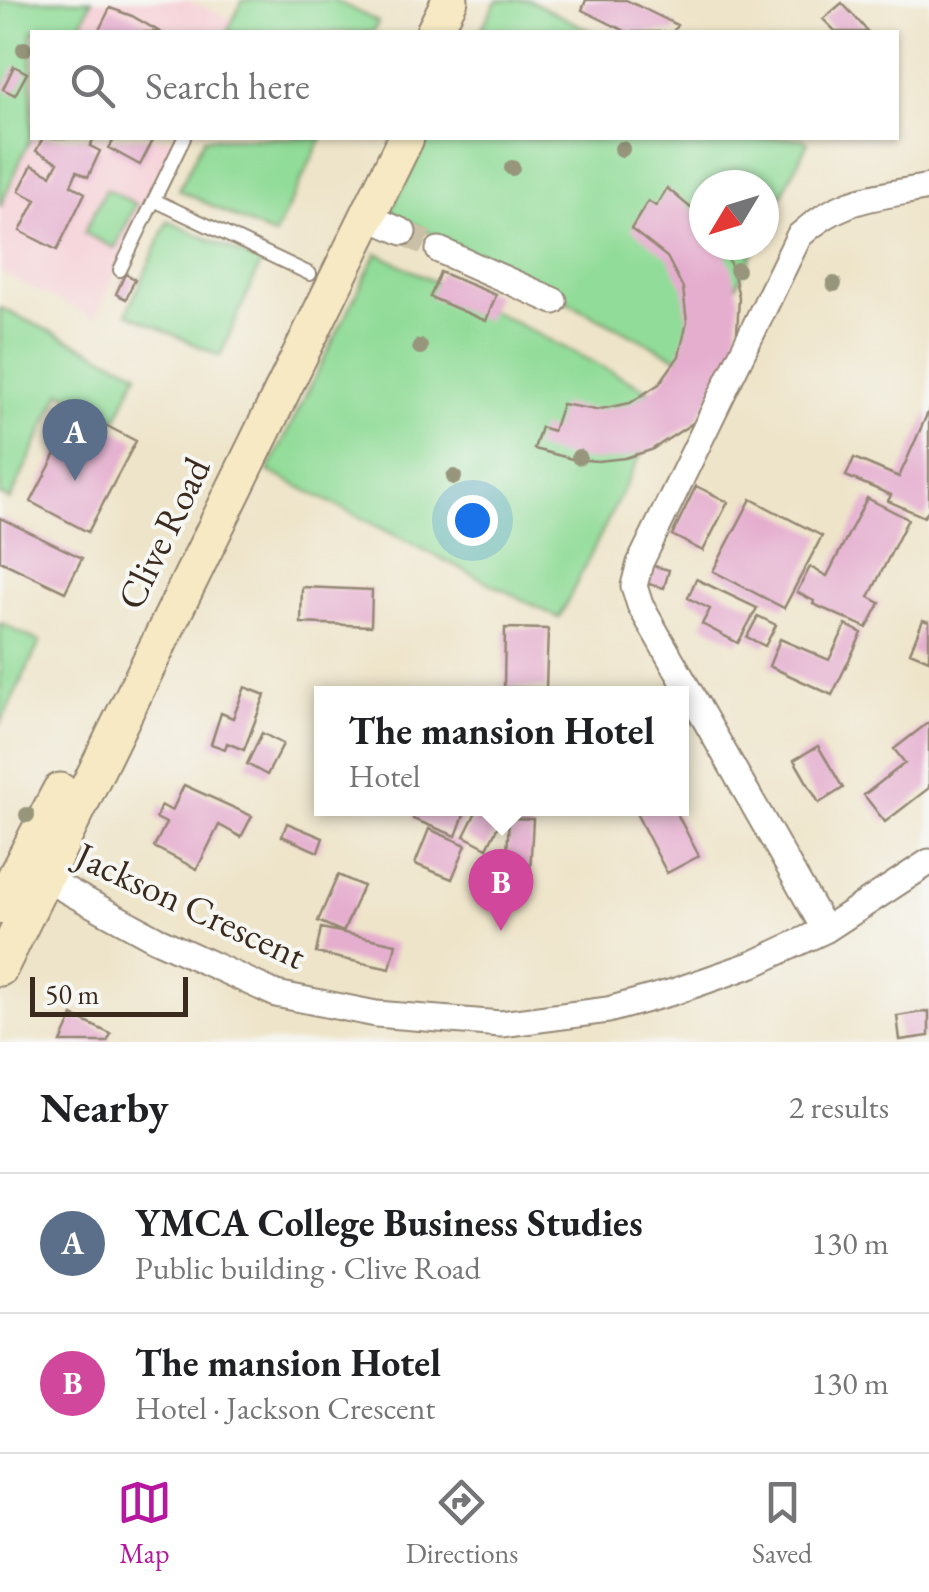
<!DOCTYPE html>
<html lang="en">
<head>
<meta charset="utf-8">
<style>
  :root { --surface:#fff; --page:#f6f6f6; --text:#202124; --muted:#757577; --line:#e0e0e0; --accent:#b5179e }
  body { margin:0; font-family:"EB Garamond",serif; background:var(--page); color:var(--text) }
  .compass { position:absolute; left:689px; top:170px; width:90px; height:90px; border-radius:50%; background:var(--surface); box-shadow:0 2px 8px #0004; rotate:232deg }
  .scale { position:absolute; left:30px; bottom:25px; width:158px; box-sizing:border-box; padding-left:10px; border:5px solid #3b2a1e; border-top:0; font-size:28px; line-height:35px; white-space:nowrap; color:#3b2a1e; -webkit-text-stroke:8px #f6f6f2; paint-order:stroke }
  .you { position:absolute; left:472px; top:520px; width:35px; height:35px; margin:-25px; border:8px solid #fff; border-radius:50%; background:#1a73e8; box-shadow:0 0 0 15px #1a73e833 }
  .badge { display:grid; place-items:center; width:65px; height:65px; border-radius:50%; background:var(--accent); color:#fff; font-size:32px; font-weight:700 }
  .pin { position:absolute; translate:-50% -82px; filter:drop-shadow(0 2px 5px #0008) }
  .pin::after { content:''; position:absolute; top:52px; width:35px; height:30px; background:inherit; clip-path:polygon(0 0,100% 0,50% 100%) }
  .popup { position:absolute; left:314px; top:686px; width:375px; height:130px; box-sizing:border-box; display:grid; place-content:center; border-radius:0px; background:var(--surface); filter:drop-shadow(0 2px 8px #0005); font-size:32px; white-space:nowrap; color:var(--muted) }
  .popup b { font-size:38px; color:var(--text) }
  .popup::after { content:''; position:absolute; left:50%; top:100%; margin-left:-20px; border:20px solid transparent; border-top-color:var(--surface) }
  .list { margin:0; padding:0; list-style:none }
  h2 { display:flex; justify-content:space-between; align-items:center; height:130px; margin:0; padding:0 40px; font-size:42px }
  h2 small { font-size:32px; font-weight:400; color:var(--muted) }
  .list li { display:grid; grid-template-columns:65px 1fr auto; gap:30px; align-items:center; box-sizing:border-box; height:140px; padding:0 40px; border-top:2px solid var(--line) }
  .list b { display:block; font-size:38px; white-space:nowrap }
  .list p { margin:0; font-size:32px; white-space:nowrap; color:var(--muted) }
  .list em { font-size:32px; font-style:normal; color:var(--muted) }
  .icon { flex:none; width:55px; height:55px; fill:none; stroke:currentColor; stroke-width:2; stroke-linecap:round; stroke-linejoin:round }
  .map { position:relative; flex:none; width:929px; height:1042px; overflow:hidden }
  .search { position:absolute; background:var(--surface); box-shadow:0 2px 8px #0004; left:30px; right:30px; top:30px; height:110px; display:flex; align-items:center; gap:25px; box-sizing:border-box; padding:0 35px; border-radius:0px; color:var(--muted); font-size:38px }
  .sheet { height:410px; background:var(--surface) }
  nav { display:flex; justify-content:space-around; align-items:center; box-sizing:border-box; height:140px; border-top:2px solid var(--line); background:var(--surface); font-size:28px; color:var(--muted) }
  nav a { display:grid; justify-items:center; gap:5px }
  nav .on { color:var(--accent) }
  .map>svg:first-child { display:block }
  .built { fill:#f6cfd5 }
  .green { fill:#91dc98; stroke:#66835b; stroke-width:2.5 }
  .building { fill:#e5aecf }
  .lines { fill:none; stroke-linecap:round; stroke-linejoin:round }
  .street-tunnel { stroke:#cabfa7; stroke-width:25; stroke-dasharray:25 12; stroke-linecap:butt }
  .lane-casing { stroke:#948774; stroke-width:16 }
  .street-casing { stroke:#948774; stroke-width:29 }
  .secondary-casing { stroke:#948774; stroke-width:39 }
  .lane { stroke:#fff; stroke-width:12 }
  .street { stroke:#fff; stroke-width:25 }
  .secondary { stroke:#f6e9c3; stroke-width:35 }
  .tree { fill:#97967b }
  .labels { text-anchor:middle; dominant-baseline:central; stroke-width:8; stroke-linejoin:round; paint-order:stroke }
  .street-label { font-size:38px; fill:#3b2a1e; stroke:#f6f6f2 }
</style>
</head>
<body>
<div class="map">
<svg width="929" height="1042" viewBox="0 0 929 1042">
  <rect width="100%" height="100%" fill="#f6f6f2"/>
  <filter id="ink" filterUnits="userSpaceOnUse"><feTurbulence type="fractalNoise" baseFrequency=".01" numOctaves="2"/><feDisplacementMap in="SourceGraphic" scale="20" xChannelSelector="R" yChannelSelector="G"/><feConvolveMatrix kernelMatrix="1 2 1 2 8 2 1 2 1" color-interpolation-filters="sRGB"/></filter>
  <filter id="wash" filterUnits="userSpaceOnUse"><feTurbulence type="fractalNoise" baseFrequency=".0048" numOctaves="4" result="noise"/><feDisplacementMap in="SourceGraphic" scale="40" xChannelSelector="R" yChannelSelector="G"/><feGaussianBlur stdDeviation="2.25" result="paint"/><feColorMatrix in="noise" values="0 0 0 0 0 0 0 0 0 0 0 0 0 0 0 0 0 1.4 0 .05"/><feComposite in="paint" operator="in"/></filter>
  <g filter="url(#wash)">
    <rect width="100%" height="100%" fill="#eee4c9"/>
    <path class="built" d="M92 0H187L234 20 227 32H77Z
      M32 134V138H178L95 318 0 272V207Z"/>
    <path class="green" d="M0 0H92L77 32H32V134L0 207Z
      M243 0H334L378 22 373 32H227Z
      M497 0H529L593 32H480Z
      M204 138H322L274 236 179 190Z
      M428 138H800L808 142 764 231V185H704V245H757L695 367 390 212Z
      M106 189 136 204 115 248 84 233Z
      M168 221 261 263 220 356 127 313Z
      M377 253 668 400 559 618 268 471Z
      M0 308 138 372 117 418 61 392 10 500 0 495Z
      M0 623 40 642 0 725Z"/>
    <g id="blocks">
      <path class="building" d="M586 0H626L677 25 673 32H627L582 10Z
        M842 3 855 17 868 32H836L823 19Z
        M110 8 132 16 160 32H98Z
        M14 66 27 73 15 95 3 89Z
        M43 138H94L90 146 100 151 88 177 77 171 71 185 85 193 57 250 20 231 36 200 19 191 32 165 51 175 58 162 36 151Z
        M115 138H147L153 140 140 165 109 148Z
        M667 188 704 219V245H722L733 271 739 297 736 351 696 421 651 450 625 458 598 461 572 459 534 449 541 427 553 431 562 404 596 410 630 403 659 384 679 356 687 322 683 288 667 257 631 229 648 201 656 206Z
        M440 272 496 295 486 321 430 297Z
        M125 274 135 279 126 299 116 294Z
        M929 410V509L924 517 888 501 891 495 846 476 854 458 899 477Z
        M78 411 136 441 88 532 31 502Z
        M696 486 728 502 703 551 672 535Z
        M867 498 908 519 869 597 880 603 867 628 813 604 814 601 797 592 810 567 827 576Z
        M751 499 822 536 784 608 713 571Z
        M0 518 82 558 65 592 0 561Z
        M650 565 669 570 664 588 645 583Z
        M696 579 757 608 738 643 702 624 710 609 688 598Z
        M302 587 372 590 371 626 301 623Z
        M758 616 776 625 765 646 747 637Z
        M923 620 929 622V660L910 652Z
        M846 625 862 633 832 695 769 666 780 639 829 660Z
        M505 628 548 629 546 688 504 687Z
        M245 687 265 695 244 750 227 743 225 749 211 744 221 713 233 718Z
        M929 722V788L885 822 864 795 905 763 894 749Z
        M262 733 283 744 267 775 247 764Z
        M818 746 843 788 819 803 794 760Z
        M184 785 252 816 241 837 219 825 197 869 154 847 166 823 156 818 161 805 172 811Z
        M417 808H448L464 815 456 836 413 819Z
        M478 808H507L487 848 464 836Z
        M648 808H674L699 856 667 873 637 815Z
        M509 818 533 819 530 873 506 872Z
        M287 823 323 838 318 852 282 836Z
        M429 829 466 845 452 879 415 864Z
        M338 875 363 886 343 932 318 921Z
        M321 928 396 944 390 969 316 953Z
        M929 1011V1036L900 1040 897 1016Z
        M73 1016 111 1034 107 1042H61Z"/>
    </g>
  </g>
  <g filter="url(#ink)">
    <use href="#blocks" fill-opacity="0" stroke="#948774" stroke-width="2.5"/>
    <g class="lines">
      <path class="street-tunnel" d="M403 232 439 250"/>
      <defs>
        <path id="lane" d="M184 138 154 200 310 274
          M120 270 154 200"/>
        <path id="street" d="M366 216 403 232
          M439 250 554 301
          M44 878 156 939 276 994 376 1014 501 1024 608 1010 673 992 753 964 825 930 929 862
          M825 930 640 605 634 586 640 563 799 236C843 196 874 198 929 187"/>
        <path id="secondary" d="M434 32 450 0
          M0 906 60 791
          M0 968 406 138"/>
      </defs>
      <use href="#lane" class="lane-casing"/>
      <use href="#street" class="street-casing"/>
      <use href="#secondary" class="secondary-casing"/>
      <use href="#lane" class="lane"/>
      <use href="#street" class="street"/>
      <use href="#secondary" class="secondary"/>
    </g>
    <g class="tree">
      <circle cx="24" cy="49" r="8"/>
      <circle cx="622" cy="149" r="8"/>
      <circle cx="512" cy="168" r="8"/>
      <circle cx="737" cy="270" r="8"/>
      <circle cx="834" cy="284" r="8"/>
      <circle cx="420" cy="347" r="8"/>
      <circle cx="579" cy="457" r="8"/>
      <circle cx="454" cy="477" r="8"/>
      <circle cx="27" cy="815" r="8"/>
    </g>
  </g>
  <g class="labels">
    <g class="street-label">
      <text transform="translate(163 533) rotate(-64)">Clive Road</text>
      <text transform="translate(191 905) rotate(25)">Jackson Crescent</text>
    </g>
  </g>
</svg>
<svg class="compass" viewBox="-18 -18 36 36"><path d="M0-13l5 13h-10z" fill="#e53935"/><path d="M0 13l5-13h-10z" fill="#757577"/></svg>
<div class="scale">50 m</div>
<div class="you"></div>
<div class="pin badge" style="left:75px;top:481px;background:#5c6f8a">A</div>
<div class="pin badge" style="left:501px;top:931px;background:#d1479c">B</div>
<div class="popup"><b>The mansion Hotel</b>Hotel</div>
<div class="search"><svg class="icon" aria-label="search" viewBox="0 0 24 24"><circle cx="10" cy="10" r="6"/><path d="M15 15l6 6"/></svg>Search here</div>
</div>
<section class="sheet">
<h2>Nearby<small>2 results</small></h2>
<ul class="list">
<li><span class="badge" style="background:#5c6f8a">A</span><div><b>YMCA College Business Studies</b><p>Public building · Clive Road</p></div><em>130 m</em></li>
<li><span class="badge" style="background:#d1479c">B</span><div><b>The mansion Hotel</b><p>Hotel · Jackson Crescent</p></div><em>130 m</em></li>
</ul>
</section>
<nav>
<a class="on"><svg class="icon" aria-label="map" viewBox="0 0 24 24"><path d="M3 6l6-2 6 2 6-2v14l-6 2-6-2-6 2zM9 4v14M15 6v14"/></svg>Map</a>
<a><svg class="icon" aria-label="directions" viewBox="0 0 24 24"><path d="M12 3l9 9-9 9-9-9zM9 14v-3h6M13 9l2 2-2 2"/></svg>Directions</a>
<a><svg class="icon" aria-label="saved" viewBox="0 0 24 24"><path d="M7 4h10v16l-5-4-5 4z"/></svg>Saved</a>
</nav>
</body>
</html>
